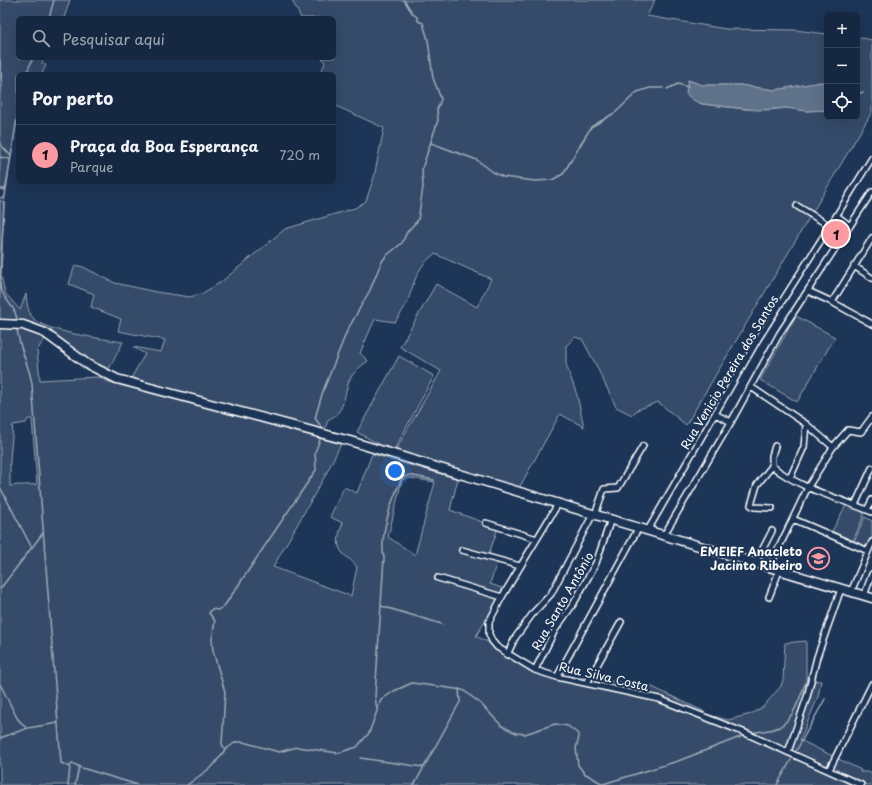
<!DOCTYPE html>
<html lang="pt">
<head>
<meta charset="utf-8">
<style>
  :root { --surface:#162841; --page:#1f3048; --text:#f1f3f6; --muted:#9ea6b1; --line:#35445a; --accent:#ff9aa2 }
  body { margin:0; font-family:"Playpen Sans",sans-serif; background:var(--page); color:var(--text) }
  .controls { position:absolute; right:12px; top:12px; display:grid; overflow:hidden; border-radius:6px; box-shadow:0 4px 16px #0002 }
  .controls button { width:36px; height:36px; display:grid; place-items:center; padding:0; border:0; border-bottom:1px solid var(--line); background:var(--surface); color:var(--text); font:20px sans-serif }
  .you { position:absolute; left:395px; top:471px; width:14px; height:14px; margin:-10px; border:3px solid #fff; border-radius:50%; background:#1a73e8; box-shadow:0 0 0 6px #1a73e833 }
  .badge { display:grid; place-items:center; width:26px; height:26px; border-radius:50%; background:var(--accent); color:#111; font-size:13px; font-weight:700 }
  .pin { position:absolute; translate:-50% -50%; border:2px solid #fff; box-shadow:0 1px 4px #0006 }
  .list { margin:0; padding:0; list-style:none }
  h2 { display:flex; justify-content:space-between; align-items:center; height:52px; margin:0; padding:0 16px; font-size:17px }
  h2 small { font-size:13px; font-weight:400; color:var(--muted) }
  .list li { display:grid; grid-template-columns:26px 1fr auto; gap:12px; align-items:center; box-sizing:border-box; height:60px; padding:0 16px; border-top:1px solid var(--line) }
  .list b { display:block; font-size:15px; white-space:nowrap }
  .list p { margin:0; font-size:13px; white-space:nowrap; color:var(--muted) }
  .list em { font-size:13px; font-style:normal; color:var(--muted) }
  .icon { flex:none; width:22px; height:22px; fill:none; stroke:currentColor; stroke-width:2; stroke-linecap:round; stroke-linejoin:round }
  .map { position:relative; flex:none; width:872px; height:785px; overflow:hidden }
  .search { position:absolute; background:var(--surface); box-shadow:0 4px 16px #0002; left:16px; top:16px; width:320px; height:44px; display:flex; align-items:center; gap:10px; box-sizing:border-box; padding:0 14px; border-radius:6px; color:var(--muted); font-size:15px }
  .panel { position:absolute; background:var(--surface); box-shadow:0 4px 16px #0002; left:16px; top:72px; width:320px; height:112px; border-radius:6px }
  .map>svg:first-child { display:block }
  .green { fill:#364b69; stroke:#9aa5b4; fill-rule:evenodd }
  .water { fill:#617289; stroke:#a0aab8 }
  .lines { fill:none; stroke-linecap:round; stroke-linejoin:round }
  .stream { stroke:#a0aab8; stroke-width:1.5 }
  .minor-casing { stroke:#fff; stroke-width:8 }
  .primary-casing { stroke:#fff; stroke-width:11 }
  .minor { stroke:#1d3557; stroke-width:5 }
  .primary { stroke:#1d3557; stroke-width:8 }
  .labels { text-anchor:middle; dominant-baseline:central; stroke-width:4; stroke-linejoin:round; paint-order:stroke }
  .street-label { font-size:12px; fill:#fff; stroke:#1d3557 }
  .poi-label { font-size:12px; font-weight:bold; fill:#fff; stroke:#1d3557; text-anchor:end }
</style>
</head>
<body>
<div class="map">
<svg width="872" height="785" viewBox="0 0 872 785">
  <rect width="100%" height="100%" fill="#1d3557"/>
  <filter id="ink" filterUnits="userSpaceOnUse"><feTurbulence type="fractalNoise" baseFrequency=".025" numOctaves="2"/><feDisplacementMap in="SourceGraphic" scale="8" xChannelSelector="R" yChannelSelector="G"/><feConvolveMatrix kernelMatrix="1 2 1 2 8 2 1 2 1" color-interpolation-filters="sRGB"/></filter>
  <g filter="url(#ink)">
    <path class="green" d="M0 0H70L64 18H18V58H44L42 64 46 65 42 74H18V115L5 190 3 191 0 188Z
      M292 0H655L647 16 726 29 795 30 827 34V84L821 82 775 90 740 85H702L688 80 690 97 701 104 744 109 769 110 787 108 807 111 827 110V117H857V37L872 40V112L686 425 658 402 637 410 632 415 616 407 595 363 582 339 575 337 566 346V364L577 395 584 427 560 414 518 490 394 453 441 371 400 347 436 284 477 307 491 279 435 254C417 266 415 281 408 300 405 308 400 315 395 322L375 319 360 353 368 361C361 366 352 373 349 381 343 397 346 411 328 420L324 432 130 380 145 354 133 347 161 352 165 340 118 331 121 319 91 307 94 294 69 284 75 265 83 267 115 283 156 292 190 297 203 293 221 282 285 229 355 208 366 201 374 177 384 128 334 105V74H320L325 63 322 58H334V18H301Z
      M0 200 4 203 1 275 5 293 20 310 26 294C27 302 27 311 33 318 44 332 104 339 123 342L107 373 33 325 17 320H0Z
      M837 222 847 228 837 243 827 237Z
      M796 316 835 337 797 402 760 380Z
      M0 327C17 327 31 330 45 339L37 350 40 380 98 377 109 382 341 444 325 476 273 567 351 596 357 567C353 560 345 558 341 551 336 544 339 531 343 523L330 517 344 487 357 493 372 454 458 479 450 510 498 528 489 554 498 558 490 584 505 589 476 636 562 680 567 678H587L650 686 703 711 705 714 728 720 751 714 763 707 781 686 783 680 785 643 806 641V680L821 681 818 697 800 740 861 770 860 772H872V785H0ZM28 419H32L37 484C28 486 20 484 10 486V459L13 425 26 423ZM410 478 435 482 415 555 388 537 402 480Z
      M399 356 434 376 393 452 357 432Z
      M846 505 862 511 864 515 853 541 832 531Z
      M865 517 872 521V541L869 548 854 542Z"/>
    <path class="water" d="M688 80 702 85H740L775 90 821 82 827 84V110L807 111 787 108 757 110 703 104 693 100 686 94Z"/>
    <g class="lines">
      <path class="stream" d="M49 18 54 0
        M0 60 2 86 0 91
        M26 74 33 58
        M667 89 678 84 688 87
        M857 94 863 92
        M431 143 477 160 493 172 503 177 535 181 552 180 563 174 591 127 616 112 637 92 650 88H663
        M0 144 10 155
        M0 157 10 159
        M0 189H6
        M0 198 5 197
        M17 321C17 307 2 299 0 286L4 202 18 111
        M17 327C18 347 29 364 32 384L61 763 70 767
        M322 431V428L315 418 323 391 347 331 370 290 381 263 386 256 402 243 407 232 418 220 423 187 422 169 438 120 437 110 441 99 433 78 428 40 423 23 418 21 417 17 413 14 404 0
        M0 487 32 548
        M0 589 43 533
        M381 606 442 624
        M0 684 17 718 26 728
        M377 709 375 697 384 558C379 535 392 499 402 478L409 475 434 480
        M752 733C759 731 767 731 774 729 795 723 801 692 809 674
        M0 738 28 728 58 723
        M225 750 222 744 225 692 213 651 212 639 215 621 209 613 212 609 218 610 225 605 316 470 315 452 321 437
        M795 753 825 699
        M360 758 423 767
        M70 767 72 763 82 768 138 785
        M603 784 678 761 743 736
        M68 785 70 767
        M75 785 79 767
        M187 785 213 766 225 750 236 742H243L279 752 297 747 338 753 357 747 369 733 381 700 394 691 412 683 463 690 480 703 502 726 516 733 525 734 555 724 568 726 577 733 579 737 576 748 578 765 584 773 603 784
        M414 785 460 702 459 689
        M777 785 791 760"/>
      <defs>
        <path id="minor" d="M797 206 830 226
          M837 216 850 226
          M854 266 872 278
          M808 291 832 302 872 324
          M832 302 872 238
          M751 387 806 424 833 447
          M715 414 731 422
          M775 446 772 456V466C800 489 839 498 872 512
          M790 478 804 447 806 424
          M558 504 502 597 489 622V634L492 641 497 647 535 670 557 677 659 699 743 732 861 785
          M855 505 872 468
          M772 508 754 507 751 505 757 485 772 466
          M867 510 872 500
          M595 515 604 489 618 488 643 446
          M793 519 868 551
          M486 523 537 539
          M648 530 758 339 830 226 872 158
          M664 535 731 422 780 333 872 192
          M462 550 520 566
          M755 564 772 531
          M769 568 808 487 833 447 848 430 861 432 872 417
          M438 578 502 597
          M851 592 872 542
          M864 596 872 574
          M769 597 779 571
          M507 655 515 638 534 612 551 594 593 514
          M535 670 555 630 574 603 596 563 611 519
          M557 677 639 527
          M587 683 621 622
          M788 752 807 697 817 657 841 589
          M829 770 872 684"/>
        <path id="primary" d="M0 324 23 325 45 333 87 364 117 379 350 441 872 598"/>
      </defs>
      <use href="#minor" class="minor-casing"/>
      <use href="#primary" class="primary-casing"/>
      <use href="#minor" class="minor"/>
      <use href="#primary" class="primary"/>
    </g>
  </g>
  <defs>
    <symbol id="school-ring" viewBox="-11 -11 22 22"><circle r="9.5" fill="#1d3557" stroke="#ff9aa2" stroke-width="1.5"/><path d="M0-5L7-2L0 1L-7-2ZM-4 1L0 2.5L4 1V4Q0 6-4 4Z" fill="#ff9aa2"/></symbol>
  </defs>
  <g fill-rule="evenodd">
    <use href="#school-ring" x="806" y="546" width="25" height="25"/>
  </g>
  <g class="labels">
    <g class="street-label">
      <text transform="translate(729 372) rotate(-59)">Rua Venicio Pereira dos Santos</text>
      <text transform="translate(562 601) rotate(-60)">Rua Santo Antônio</text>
      <text transform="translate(604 676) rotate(13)">Rua Silva Costa</text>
    </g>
    <g class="poi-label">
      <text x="802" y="551">EMEIEF Anacleto<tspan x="802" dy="14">Jacinto Ribeiro</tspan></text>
    </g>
  </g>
</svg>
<div class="controls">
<button>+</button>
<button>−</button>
<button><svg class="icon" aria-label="locate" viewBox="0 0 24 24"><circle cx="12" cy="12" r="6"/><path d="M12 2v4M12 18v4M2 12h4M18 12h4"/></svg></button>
</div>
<div class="you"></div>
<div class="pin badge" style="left:836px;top:234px">1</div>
<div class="search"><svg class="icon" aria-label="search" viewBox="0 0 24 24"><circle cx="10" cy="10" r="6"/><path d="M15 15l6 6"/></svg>Pesquisar aqui</div>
<section class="panel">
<h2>Por perto<small></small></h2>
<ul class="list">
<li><span class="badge">1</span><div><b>Praça da Boa Esperança</b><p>Parque</p></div><em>720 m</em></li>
</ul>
</section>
</div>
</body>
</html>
